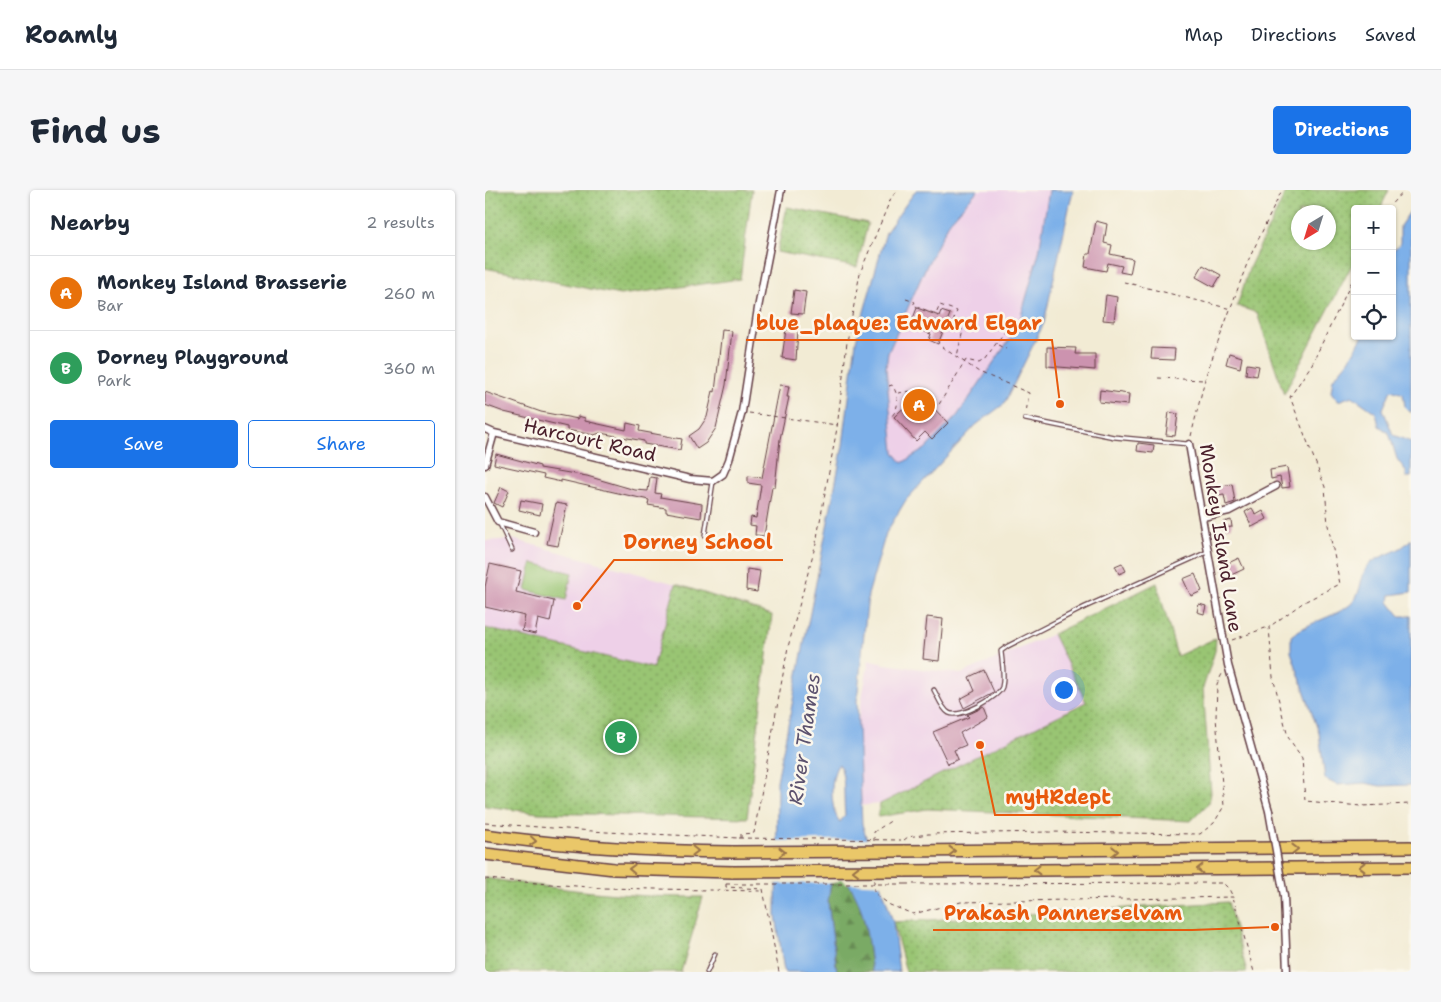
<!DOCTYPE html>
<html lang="en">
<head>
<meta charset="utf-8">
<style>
  :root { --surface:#fff; --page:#f6f6f7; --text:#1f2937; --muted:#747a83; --line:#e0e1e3; --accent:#1a73e8 }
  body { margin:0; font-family:"Shantell Sans",sans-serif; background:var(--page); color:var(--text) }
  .controls { position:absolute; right:15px; top:15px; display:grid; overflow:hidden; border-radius:5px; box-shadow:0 1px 4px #0004 }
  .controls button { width:45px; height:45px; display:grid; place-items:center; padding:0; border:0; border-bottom:1px solid var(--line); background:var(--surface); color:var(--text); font:25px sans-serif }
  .compass { position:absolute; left:806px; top:15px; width:45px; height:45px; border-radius:50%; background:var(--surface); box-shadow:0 1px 4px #0004; rotate:218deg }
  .you { position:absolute; left:578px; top:499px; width:18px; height:18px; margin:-12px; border:4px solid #fff; border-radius:50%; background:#1a73e8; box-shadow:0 0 0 8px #1a73e833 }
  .badge { display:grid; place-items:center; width:32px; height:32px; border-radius:50%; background:var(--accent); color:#fff; font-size:16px; font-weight:700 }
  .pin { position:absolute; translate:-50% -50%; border:2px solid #fff; box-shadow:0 1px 5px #0006 }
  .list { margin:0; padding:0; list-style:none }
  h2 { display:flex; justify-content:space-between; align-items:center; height:65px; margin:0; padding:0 20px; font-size:21px }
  h2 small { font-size:16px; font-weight:400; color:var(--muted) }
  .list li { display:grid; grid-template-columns:32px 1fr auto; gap:15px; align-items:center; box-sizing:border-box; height:75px; padding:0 20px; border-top:1px solid var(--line) }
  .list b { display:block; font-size:19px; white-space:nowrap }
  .list p { margin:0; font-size:16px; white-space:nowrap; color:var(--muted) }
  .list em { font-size:16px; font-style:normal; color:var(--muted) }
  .actions { display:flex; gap:10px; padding:15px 20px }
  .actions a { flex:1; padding:11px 0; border:1px solid var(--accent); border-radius:5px; text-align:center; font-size:18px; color:var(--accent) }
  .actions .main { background:var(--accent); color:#fff }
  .icon { flex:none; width:28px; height:28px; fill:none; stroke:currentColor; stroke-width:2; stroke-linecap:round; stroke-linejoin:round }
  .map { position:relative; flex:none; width:926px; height:782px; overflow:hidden; border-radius:5px }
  header { display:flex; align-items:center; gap:30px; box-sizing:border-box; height:70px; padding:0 25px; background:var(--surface); border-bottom:1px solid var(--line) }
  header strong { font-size:24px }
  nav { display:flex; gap:28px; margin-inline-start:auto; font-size:18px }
  .intro { display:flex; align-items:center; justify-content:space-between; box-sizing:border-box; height:120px; padding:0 30px }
  h1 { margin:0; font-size:35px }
  .button { padding:12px 22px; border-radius:5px; background:var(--accent); color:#fff; font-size:18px; font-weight:700 }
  main { display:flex; gap:30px; padding:0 30px }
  aside { flex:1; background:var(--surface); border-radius:5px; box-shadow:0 1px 4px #0004 }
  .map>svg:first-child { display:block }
  .built { fill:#eed0e8 }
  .grass { fill:url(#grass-dots); stroke:#72724f; fill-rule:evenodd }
  .forest { fill:url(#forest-firs); stroke:#626448 }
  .garden { fill:#99c573; stroke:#72724f }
  .water { fill:#7db0e9; stroke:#64688a; fill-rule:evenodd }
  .pier { fill:#f2ebd4 }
  .building { fill:#cc93af }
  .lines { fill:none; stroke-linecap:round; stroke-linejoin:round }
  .lane-casing { stroke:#633e44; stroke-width:5.5 }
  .street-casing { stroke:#633e44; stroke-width:9 }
  .highway-casing { stroke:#633e44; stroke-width:14 }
  .path { stroke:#633e44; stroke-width:1; stroke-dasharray:4 4; stroke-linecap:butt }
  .lane { stroke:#fff; stroke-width:3 }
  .street { stroke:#fff; stroke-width:6 }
  .highway { stroke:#eac769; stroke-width:11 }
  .street-bridge-casing { stroke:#633e44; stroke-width:9; stroke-linecap:butt }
  .highway-bridge-casing { stroke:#633e44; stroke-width:14; stroke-linecap:butt }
  .path-bridge { stroke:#633e44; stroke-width:1; stroke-dasharray:4 4; stroke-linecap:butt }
  .street-bridge { stroke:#fff; stroke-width:6 }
  .highway-bridge { stroke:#eac769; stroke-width:11 }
  .oneway { stroke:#9a734a }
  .labels { text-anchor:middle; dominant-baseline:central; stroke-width:5; stroke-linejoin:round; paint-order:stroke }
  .street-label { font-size:19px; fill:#4a1f2b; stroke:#fbf7ec }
  .water-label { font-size:20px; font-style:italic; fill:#5c526e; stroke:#fbf7ec }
  .leader { fill:none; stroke:#e8590c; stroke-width:2 }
  .callout-dot { fill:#e8590c; stroke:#fbf7ec; stroke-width:2 }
  .callout-label { font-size:20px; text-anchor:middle; font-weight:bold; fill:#e8590c; stroke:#fbf7ec; stroke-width:5; stroke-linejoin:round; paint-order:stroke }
</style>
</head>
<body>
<header>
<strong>Roamly</strong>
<nav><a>Map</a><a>Directions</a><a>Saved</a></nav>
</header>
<div class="intro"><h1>Find us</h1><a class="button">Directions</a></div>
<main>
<aside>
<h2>Nearby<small>2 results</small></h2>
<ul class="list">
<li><span class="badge" style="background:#e8710a">A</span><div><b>Monkey Island Brasserie</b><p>Bar</p></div><em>260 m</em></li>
<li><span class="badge" style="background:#2e9e5b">B</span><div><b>Dorney Playground</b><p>Park</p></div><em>360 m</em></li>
</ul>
<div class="actions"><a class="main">Save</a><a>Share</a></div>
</aside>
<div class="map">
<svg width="926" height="782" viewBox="0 0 926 782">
  <defs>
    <pattern id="grass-dots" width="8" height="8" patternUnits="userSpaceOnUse" patternTransform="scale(1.25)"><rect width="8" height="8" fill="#99c573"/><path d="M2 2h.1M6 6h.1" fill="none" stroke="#7f9f5f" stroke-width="1.8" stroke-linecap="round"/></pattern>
    <pattern id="forest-firs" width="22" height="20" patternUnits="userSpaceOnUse" patternTransform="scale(1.25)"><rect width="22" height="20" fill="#7aaa65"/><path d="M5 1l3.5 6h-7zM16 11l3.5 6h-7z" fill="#668a53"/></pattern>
  </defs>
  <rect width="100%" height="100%" fill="#fbf7ec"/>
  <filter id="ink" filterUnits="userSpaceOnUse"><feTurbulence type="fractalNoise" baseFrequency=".02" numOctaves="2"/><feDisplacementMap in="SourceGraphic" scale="10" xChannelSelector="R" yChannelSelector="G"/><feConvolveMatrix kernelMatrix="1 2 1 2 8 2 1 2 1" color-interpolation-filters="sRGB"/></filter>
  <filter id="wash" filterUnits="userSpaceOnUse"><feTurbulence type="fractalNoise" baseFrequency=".0096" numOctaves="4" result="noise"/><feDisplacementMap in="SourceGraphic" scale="20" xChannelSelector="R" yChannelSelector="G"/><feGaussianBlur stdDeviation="1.12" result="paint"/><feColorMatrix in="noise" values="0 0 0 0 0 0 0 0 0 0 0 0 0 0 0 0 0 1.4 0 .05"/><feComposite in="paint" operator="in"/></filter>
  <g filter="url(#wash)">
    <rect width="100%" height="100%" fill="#f2ebd4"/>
    <path class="built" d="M493 0H564L554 62 533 137 472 226 440 259 417 273 409 262 401 178 403 163 440 79 465 31Z
      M27 349 191 394 169 478 0 438V351Z
      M568 444 602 512 395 614 373 616V530L384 470 399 474 476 484Z"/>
    <path class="grass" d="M0 0H267L255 89 135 105 0 78Z
      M802 0H904L895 19H870V69L799 204 772 123 752 116 765 76ZM814 22H844V52H814Z
      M302 17 383 33 372 77 292 62Z
      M672 393 692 466 731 448 730 461 718 498 726 603 724 613 706 631 442 619 393 627 395 614 601 512 568 444Z
      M191 394 287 425 262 628 54 623 0 616V438L168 478Z
      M0 688C72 699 144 708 218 707L196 782H0Z
      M743 712 762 782H421L408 732Z"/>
    <path class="forest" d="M357 686C381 710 382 750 387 782H352L343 712 346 691Z"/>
    <path class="garden" d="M47 373 87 383 81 410 41 400Z"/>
    <path class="water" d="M431 0H493L465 31 440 79 403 163 401 178 409 262 417 273 440 259 472 226 533 137 554 62 564 0H588L559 133 519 214 491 235 421 310 401 343 383 405 372 511 377 634 408 732 414 782H387C382 750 381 710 357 686L346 691 343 712 352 782H299L291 725 292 591 358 255 371 151 401 42ZM354 574C361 586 358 610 360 625L355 632C345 621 344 585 354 574Z
      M926 20V223L920 217 918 204 906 200 898 219 908 245 926 252V287H921V281L912 269 904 243 894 236 891 223 867 206 853 211 846 202 848 189 864 170 878 146H907V61L915 54V36Z
      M926 349V402L905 405 904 412 915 426H926V595L895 596 880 593 852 595 840 589 834 543 806 462V446C823 432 855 425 867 413 879 401 873 382 887 372 900 363 916 362 926 349Z"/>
    <path class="pier" d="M384 649 399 695 361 693 357 689 349 693 289 694V651Z"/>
    <g id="blocks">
      <path class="building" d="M611 31 622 34 619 53 627 55 625 64 648 69 645 84 635 82 637 76 623 73 621 81 600 77 602 64H605Z
        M718 75 736 85 729 97 711 87Z
        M309 100 321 102 318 124 306 123Z
        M621 105 632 107 629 131 618 130Z
        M432 118 454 126 456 121 465 124 453 154 444 150 446 144 425 136Z
        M301 139 313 140 311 170 297 168Z
        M237 140 247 141 241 195 231 238 221 253 212 259 204 246 214 239 222 227 228 201 230 202Z
        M562 157 591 158 590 164H610V180L562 176Z
        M667 158 690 159 689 170 666 169Z
        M744 163 757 167 755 178 741 174Z
        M762 174 774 176 772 186 761 184Z
        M295 195 304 196 302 207H304L295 249 290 297H287L279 346 270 345 271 336 265 335 266 327 271 328 276 295 263 293V286L277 288Z
        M615 200 644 204 643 215 614 212Z
        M0 202 56 222 93 229V226L100 228V231L141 240 142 233 155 236 154 241 197 249 195 260 159 254V251L115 243 109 245 82 240V237L19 222 0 215Z
        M434 203 463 233 447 249 440 242 431 251 409 227Z
        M684 222 693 224 690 246 681 245Z
        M653 253 669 255 668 263 652 261Z
        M11 264 55 276V278L102 286 150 300 163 301 165 287 172 288 170 303 176 304 175 307 217 314 216 328 181 322V318L163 315 164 310 76 290V292L58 288 59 285 9 274Z
        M802 277 805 297 797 298 795 287 786 289 785 280Z
        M747 294 750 312 741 315 739 305 724 307 722 299Z
        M16 297 24 301 17 317 9 313Z
        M36 310 57 314 55 325 34 320Z
        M71 313 82 315 73 356 62 354Z
        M767 318 771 325 778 321 782 329 767 337 760 322Z
        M746 330 747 337 739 338 738 332Z
        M754 368 759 379 742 387 737 376Z
        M637 373 641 381 634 384 630 376Z
        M5 374 36 381 31 402 69 411 65 432 53 429 50 444 37 441 40 426 0 417V397Z
        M262 379 275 381 272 402 261 400Z
        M710 384 717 401 706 406 698 389Z
        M714 414 721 416 719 424 712 422Z
        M442 427 458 429 454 471 438 469Z
        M499 480 509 502 479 518 475 509 490 501 484 487Z
        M499 517 503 527 475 543 481 555 469 560 473 569 463 574 448 542 484 527 482 525Z"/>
    </g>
  </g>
  <g filter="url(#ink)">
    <use href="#blocks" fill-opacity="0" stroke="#633e44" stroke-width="1"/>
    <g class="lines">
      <defs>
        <path id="lane" d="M540 229 629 247 703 254
          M14 332 27 360
          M220 345 228 292
          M449 500C453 507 457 519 464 523 475 529 514 507 517 497 520 486 517 472 516 461L523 456 600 417 722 362
          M222 782 230 764"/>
        <path id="street" d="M0 239 9 243 205 289 228 291 238 284 244 270 257 222 273 118 296 0
          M704 254 743 475 784 621
          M0 275 9 243
          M0 307 13 332 49 342
          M718 327 744 321 791 296
          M799 706 802 782"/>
        <path id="highway" d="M0 645C83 657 165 661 248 662
          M418 661 926 657
          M0 664 129 679 248 682
          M419 681 926 677"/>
      </defs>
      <use href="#lane" class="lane-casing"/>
      <use href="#street" class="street-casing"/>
      <use href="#highway" class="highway-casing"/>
      <path class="path" d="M902 19 919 0
        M870 85 827 174 805 207 840 297 843 335 855 394 819 412 784 437 788 487 803 547 817 568 820 611 876 616 926 614
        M639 92 746 119
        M421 109 430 112 428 115 451 124 455 115 472 121 467 134 478 140 472 166
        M513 155 521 159
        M457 157 494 182 544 203 541 223
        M673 188 719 190
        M404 196 407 195C414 205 415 218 406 227
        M413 203 433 200 453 216 481 170 494 173 499 170 524 136 532 141
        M264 223 352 235
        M706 246 721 185 763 71 797 0
        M747 450 783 437
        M0 633 121 642 254 648
        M256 648V644L269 643 303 457 331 353 352 238 362 152 375 83 406 8 413 0
        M419 650 423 647 443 644 565 642 715 644 729 633 739 616 731 528 732 494 737 484
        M389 651V642L407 630
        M0 689 117 698 278 701
        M389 690V703L405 715 428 724 476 712 748 707
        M241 694V697L278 699 294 782
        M420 694 738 693 744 699 748 707 769 782"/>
      <use href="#lane" class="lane"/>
      <use href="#street" class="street"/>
      <use href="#highway" class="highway"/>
      <defs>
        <path id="street-bridge" d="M784 621 799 706"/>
        <path id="highway-bridge" d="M248 662 418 661
          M248 682 419 681"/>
      </defs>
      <use href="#street-bridge" class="street-bridge-casing"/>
      <use href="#highway-bridge" class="highway-bridge-casing"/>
      <path class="path-bridge" d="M254 648 416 650
        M241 694H420"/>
      <use href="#street-bridge" class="street-bridge"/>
      <use href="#highway-bridge" class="highway-bridge"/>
    </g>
    <defs><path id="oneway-chevron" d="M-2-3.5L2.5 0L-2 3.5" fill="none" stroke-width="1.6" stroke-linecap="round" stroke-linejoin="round" transform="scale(1.25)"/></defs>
    <g class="oneway">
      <use href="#oneway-chevron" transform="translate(48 651) rotate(6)"/>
      <use href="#oneway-chevron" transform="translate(810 659) rotate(-1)"/>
      <use href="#oneway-chevron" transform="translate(210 661) rotate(1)"/>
      <use href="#oneway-chevron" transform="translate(467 661)"/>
      <use href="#oneway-chevron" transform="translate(630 661) rotate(-1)"/>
      <use href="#oneway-chevron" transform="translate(297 662)"/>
      <use href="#oneway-chevron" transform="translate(877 677) rotate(180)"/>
      <use href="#oneway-chevron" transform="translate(147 679) rotate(-178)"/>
      <use href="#oneway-chevron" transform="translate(715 679) rotate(180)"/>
      <use href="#oneway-chevron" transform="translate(552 680) rotate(180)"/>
      <use href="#oneway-chevron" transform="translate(371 681) rotate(180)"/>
    </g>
  </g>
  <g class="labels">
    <g class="street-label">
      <text transform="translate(105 250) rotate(13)">Harcourt Road</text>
      <text transform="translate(736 348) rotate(81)">Monkey Island Lane</text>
    </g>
    <g class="water-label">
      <text transform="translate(319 549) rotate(-82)">River Thames</text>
    </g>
  </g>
  <path class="leader" d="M575 214L567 150H261M92 416L129 370H298M495 555L510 625H636M790 737L707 740H448"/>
  <g class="callout-dot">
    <circle cx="575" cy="214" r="5"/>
    <circle cx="92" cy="416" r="5"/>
    <circle cx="495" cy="555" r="5"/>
    <circle cx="790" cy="737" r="5"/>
  </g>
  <g class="callout-label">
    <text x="414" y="140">blue_plaque: Edward Elgar</text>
    <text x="213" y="359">Dorney School</text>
    <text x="573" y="614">myHRdept</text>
    <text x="578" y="730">Prakash Pannerselvam</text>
  </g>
</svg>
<div class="controls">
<button>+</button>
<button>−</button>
<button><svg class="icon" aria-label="locate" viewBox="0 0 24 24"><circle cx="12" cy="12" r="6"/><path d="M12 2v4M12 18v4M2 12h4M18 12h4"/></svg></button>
</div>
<svg class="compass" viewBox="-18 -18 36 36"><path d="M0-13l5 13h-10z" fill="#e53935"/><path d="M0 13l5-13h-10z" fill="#747a83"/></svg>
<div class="you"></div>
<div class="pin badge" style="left:434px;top:215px;background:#e8710a">A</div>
<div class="pin badge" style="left:136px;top:547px;background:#2e9e5b">B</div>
</div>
</main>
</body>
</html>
